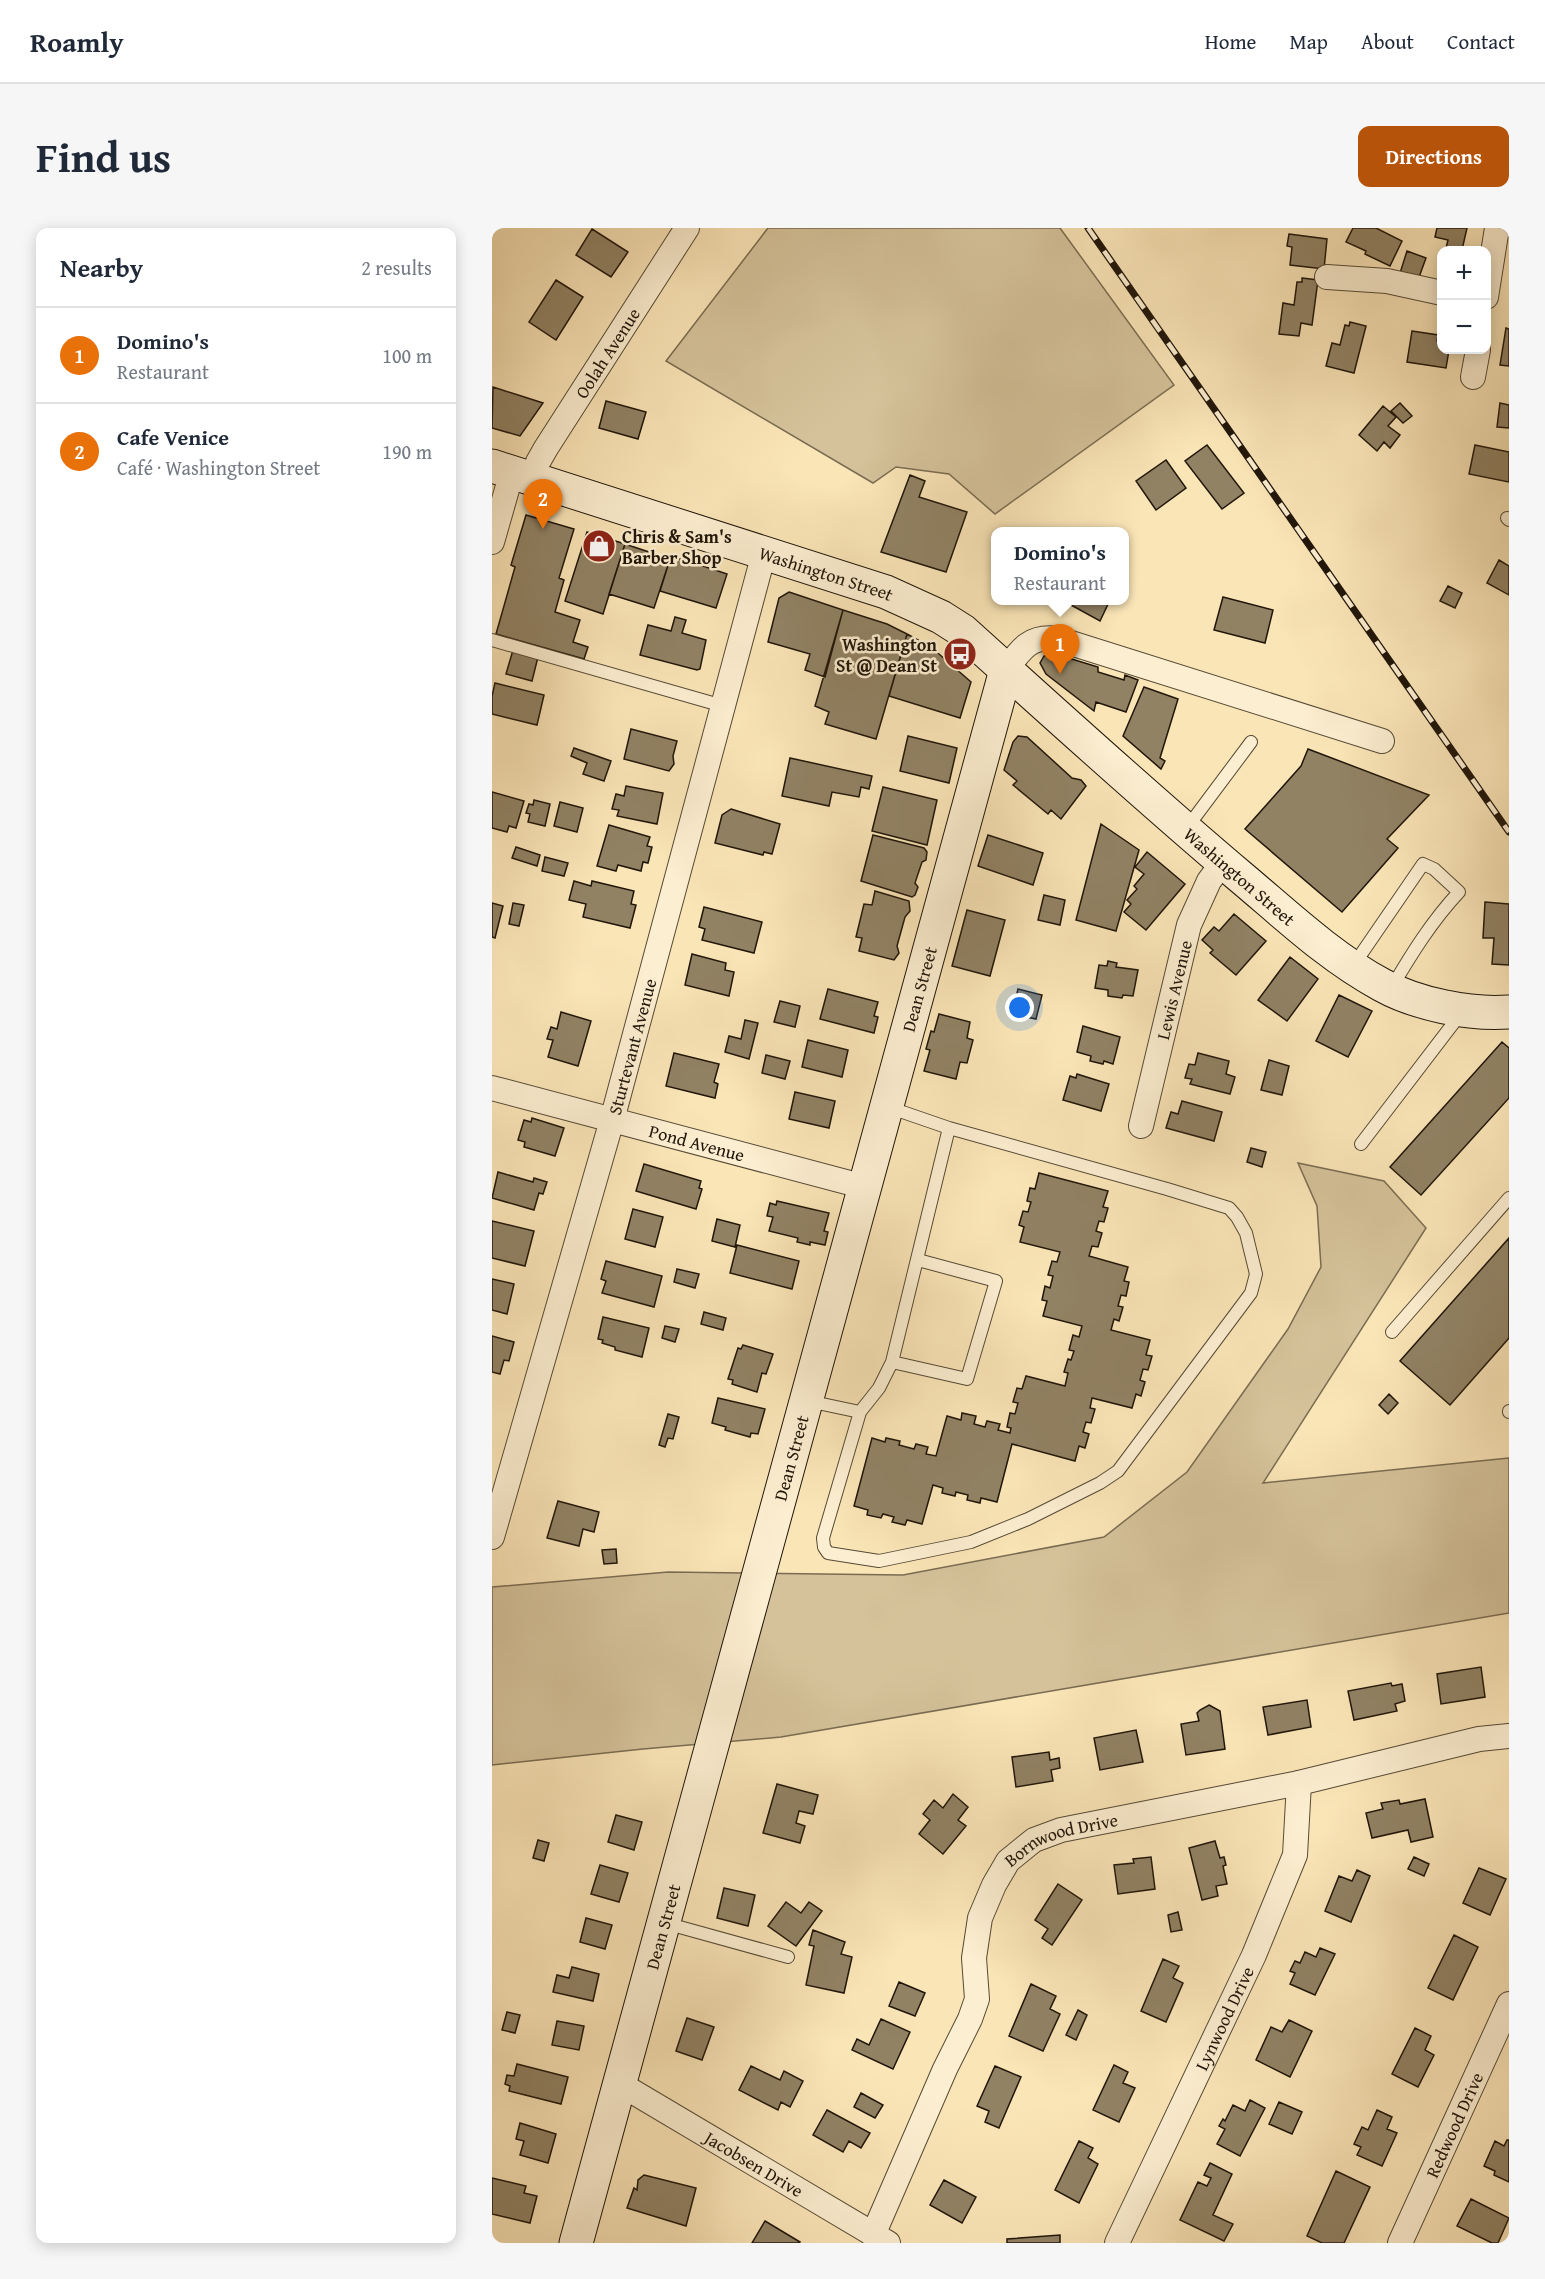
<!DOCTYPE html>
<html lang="en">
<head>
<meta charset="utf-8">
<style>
  :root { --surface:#fff; --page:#f6f6f7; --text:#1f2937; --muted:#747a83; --line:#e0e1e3; --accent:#b45309 }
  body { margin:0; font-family:"Gentium Book Plus",serif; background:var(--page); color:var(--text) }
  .controls { position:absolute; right:18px; top:18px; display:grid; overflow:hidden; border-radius:12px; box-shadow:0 3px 15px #0003 }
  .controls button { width:54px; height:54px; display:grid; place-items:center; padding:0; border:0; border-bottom:2px solid var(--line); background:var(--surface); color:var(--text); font:30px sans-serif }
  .you { position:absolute; left:528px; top:780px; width:21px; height:21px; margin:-15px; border:4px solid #fff; border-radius:50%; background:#1a73e8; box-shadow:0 0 0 9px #1a73e833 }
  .badge { display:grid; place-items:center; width:39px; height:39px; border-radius:50%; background:var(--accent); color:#fff; font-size:20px; font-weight:700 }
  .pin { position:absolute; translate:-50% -50px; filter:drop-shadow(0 2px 3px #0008) }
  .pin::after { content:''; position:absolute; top:32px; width:21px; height:18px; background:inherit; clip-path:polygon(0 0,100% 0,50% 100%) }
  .popup { position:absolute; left:499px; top:299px; width:138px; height:78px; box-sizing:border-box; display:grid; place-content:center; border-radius:12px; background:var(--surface); filter:drop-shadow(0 2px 4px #0005); font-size:20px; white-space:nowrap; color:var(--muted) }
  .popup b { font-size:22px; color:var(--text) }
  .popup::after { content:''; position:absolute; left:50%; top:100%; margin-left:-12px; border:12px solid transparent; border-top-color:var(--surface) }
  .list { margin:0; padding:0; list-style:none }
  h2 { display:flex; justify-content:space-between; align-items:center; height:78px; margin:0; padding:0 24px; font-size:26px }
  h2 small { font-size:20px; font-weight:400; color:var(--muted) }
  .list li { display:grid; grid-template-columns:39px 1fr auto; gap:18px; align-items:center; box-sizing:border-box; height:96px; padding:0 24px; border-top:2px solid var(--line) }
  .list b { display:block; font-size:22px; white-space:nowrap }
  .list p { margin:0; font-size:20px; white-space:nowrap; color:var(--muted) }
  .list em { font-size:20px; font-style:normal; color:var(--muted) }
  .map { position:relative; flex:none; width:1017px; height:2015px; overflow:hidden; border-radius:12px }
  header { display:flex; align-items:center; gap:36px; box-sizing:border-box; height:84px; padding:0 30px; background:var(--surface); border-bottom:2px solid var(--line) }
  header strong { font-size:28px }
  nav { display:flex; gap:33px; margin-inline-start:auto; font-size:21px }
  .intro { display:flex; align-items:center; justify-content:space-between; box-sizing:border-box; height:144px; padding:0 36px }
  h1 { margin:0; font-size:42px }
  .button { padding:15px 27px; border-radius:12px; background:var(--accent); color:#fff; font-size:21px; font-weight:700 }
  main { display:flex; gap:36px; padding:0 36px }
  aside { flex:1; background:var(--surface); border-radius:12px; box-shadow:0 3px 15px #0003 }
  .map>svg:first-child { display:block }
  .green { fill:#d5c29a; stroke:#7a6c52; stroke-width:1.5 }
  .building { fill:#918264; stroke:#20160a; stroke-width:1.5 }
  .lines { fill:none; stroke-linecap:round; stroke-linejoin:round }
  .service-casing { stroke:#564a35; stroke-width:14 }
  .minor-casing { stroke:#564a35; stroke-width:26 }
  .secondary-casing { stroke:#20160a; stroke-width:35 }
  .service { stroke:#fceed0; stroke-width:12 }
  .minor { stroke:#fceed0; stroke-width:24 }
  .secondary { stroke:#fceed0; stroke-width:33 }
  .rail-casing { stroke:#20160a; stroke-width:7 }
  .rail { stroke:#fceed0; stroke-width:4.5; stroke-dasharray:14; stroke-linecap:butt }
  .labels { text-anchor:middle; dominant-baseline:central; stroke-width:5; stroke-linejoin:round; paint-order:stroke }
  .street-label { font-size:18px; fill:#20160a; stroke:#fceed0 }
  .poi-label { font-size:18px; font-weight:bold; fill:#20160a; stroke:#fceed0; text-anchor:start }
</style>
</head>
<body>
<header>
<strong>Roamly</strong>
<nav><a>Home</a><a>Map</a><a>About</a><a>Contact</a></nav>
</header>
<div class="intro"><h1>Find us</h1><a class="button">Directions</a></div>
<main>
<aside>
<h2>Nearby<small>2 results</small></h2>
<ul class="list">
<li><span class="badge" style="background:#e8710a">1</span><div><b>Domino's</b><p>Restaurant</p></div><em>100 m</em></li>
<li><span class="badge" style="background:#e8710a">2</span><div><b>Cafe Venice</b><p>Café · Washington Street</p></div><em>190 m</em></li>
</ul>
</aside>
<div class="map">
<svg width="1017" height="2015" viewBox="0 0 1017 2015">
  <rect width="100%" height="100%" fill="#fae5b7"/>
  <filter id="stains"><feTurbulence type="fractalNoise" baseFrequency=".00333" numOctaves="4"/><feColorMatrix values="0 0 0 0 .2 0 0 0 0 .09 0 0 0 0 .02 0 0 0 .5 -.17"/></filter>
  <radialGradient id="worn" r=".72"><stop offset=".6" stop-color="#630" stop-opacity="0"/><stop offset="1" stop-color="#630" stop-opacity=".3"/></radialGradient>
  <path class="green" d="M276 0H568L682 157 503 286 457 246 404 239 381 255 174 133Z
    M806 935 892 953 934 1000 771 1255 1017 1230V1385L289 1509 151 1521 0 1537V1359L176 1344 411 1347 612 1309 695 1244 796 1101 829 1039 825 978Z"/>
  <path class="building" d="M861 0H884L910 13 898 38 873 26 874 23 854 14Z
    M945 0H975L970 22 954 20 956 12 943 9Z
    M100 1 136 24 119 49 84 27Z
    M797 6 835 11 832 41 798 37 800 19 795 18Z
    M915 23 934 30 926 52 908 45Z
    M810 50 826 52 820 97 809 95 807 108 787 106 791 75 802 77 805 54H810Z
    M64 52 91 69 64 112 37 94Z
    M858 94 874 98 862 145 834 138 840 115 848 117 853 97 857 98Z
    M1014 100 1017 101V138L1008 137Z
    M920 103 946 107 945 113 950 114V122H957L954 140 915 134Z
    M1 159 51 175 28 208 0 200Z
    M114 173 154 184 146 211 107 200Z
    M908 175 920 188 911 195 899 183Z
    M1008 175 1017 177V200L1005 199Z
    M891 178 904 189 896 198 908 207 898 220 892 214 885 223 867 207Z
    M715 217 752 265 730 281 693 233Z
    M983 217 1017 224V254L977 246Z
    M674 232 694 260 664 282 644 253Z
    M418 247 433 253 427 269 475 284 454 344 389 324Z
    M34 287 82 301 67 350 72 352 63 384 88 392 81 414 96 419 92 431 4 406 23 339 19 337Z
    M95 304 133 316 111 386 73 373Z
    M133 316 178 331 162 380 117 366Z
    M178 331H190L235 346 224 380 168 363Z
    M1007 332 1017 338V367L995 355Z
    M956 358 970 365 963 380 948 373Z
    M297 364 351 382 333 449 313 442 318 426 276 414 287 370Z
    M731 369 781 382 773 415 722 402Z
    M570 372H618L608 393Z
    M351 382 395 396 415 406 384 511 333 496 337 484 323 478Z
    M183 389 194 392 190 405 214 412 208 441 205 442 148 427 156 397 179 403Z
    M415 406 439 419 479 454 468 490 397 468Z
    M21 422 46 429 40 453 14 446Z
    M560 425 606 439V444L632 452 633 447 646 452 634 484 604 474 602 483 554 446 548 435 552 428Z
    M3 455 52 467 45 497 0 486V468Z
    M652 459 686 471 668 530 673 533 669 541 631 508Z
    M139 501 185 513 181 528 182 536 177 543 132 531Z
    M416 508 465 520 457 555 408 543Z
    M526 508 535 509 580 550 589 552 594 558 569 591 559 582 556 586 521 557 525 553 512 542 521 514Z
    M82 520 119 533 112 553 91 546 95 535 79 528Z
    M816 521 937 567 895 611 906 620 850 684 753 601 809 538Z
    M298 530 380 548 377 561 369 559 367 569 340 564 337 578 290 568Z
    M134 558 171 565 165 596 125 588 127 582 120 581 124 566 132 568Z
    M391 559 445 572 435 617 380 603Z
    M0 564 32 573 24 600 17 598 15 604 0 600Z
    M42 572 58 576 53 598 36 594 38 586 34 585 37 576 41 577Z
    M68 574 91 580 85 604 62 598Z
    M239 581 288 596 280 626 272 624 271 627 223 615 230 587Z
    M609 596 647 622 624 703 584 692Z
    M117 597 158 609 155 618 160 619 156 635 151 634 149 643 126 637 124 643 105 638Z
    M381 607 432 620 435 624 434 632 430 634 423 655 426 659 423 667 420 669 369 653Z
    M496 607 551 625 541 657 486 638Z
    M24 619 48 627 45 638 20 630Z
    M655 624 693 656 654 702 632 684 639 676 635 672 645 661 642 658 652 646 643 639Z
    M53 629 76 635 72 648 50 643Z
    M82 653 99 658 100 653 142 663 139 676 144 677 138 700 91 689 94 676 77 672Z
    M383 663 417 673 418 683 413 689 405 718 407 725 402 732 367 723 370 710 364 709 372 676 380 677Z
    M552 667 573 672 568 697 546 692Z
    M993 674 1017 676V737L1000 736 1002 710H991Z
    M0 675 11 678 3 710 0 709Z
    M21 675 32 677 27 698 17 696Z
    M212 679 270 694 262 725 210 712 213 701 207 699Z
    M475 682 513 692 498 748 460 738Z
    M742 686 774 713 744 747 718 725 721 722 710 712 722 699 727 703Z
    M200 726 234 735 233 742 242 744 237 768 193 757Z
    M798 729 826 751 795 793 766 772Z
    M616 733 625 735 624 739 646 742 641 768 631 767 630 770 616 768V762L603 760 607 737 615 738Z
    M336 761 386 774 382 788 386 789 382 805 328 791Z
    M526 761 550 767 544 791 520 786Z
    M847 767 880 783 856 829 824 813Z
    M288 773 308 778 303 799 282 794Z
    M69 784 99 793 86 838 56 829 61 812 55 811 59 799 65 801Z
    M447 786 478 794 475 810 481 812 475 835 468 834 464 851 432 843 438 822 434 821 439 803 442 804Z
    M253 792 266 795 257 831 233 824 237 808 249 811Z
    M591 798 628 809 621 836 612 833 611 836 598 833 599 828 585 824Z
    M316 812 356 822 350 849 310 839Z
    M1010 814 1017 820V870L929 967 898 939Z
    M182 825 227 836 222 854 226 856 223 870 174 858Z
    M706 825 737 833 734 846 743 849 738 866 698 856 700 851 693 850 697 836 703 837Z
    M274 827 298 833 293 851 270 845Z
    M777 832 797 838 790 867 769 862Z
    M585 846 617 856 609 883 571 872 578 848 584 850Z
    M303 864 343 873 337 900 297 891Z
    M690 873 730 884 722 913 674 900 679 884 686 886Z
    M40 890 72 900 63 928 32 919 33 914 26 912 32 892 39 894Z
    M759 920 774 924 770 939 755 934Z
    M152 936 209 953 207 960 210 961 204 981 144 963Z
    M6 944 41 954 42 950 55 954 51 966 47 965 42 982 0 970Z
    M547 945 616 963 611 979 616 980 612 994 607 993 604 1003 610 1005 606 1019 600 1018 597 1028 636 1039 632 1053 637 1054 634 1068 629 1067 626 1078 631 1079 627 1093 622 1091 619 1102 658 1112 654 1127 660 1128 656 1142 651 1141 648 1152 653 1154 649 1168 644 1166 640 1180 600 1170 598 1180 603 1181 599 1195 594 1194 591 1204 597 1206 593 1220 587 1218 583 1233 520 1216 505 1274 489 1270 488 1275 475 1272 476 1267 464 1264 463 1268 450 1265 451 1260 441 1257 430 1296 415 1292 413 1297 400 1294 402 1289 391 1286 389 1290 375 1287 376 1282 362 1278 380 1210 393 1214 394 1210 408 1213 407 1217 422 1221 424 1216 436 1219 434 1226 444 1228 455 1188 469 1192 470 1185 484 1188 482 1196 493 1199 495 1193 508 1196 506 1202 518 1205 519 1200 515 1199 518 1185 523 1186 526 1175 521 1174 525 1160 530 1161 534 1148 573 1158 576 1145 572 1144 576 1131 579 1132 582 1123 577 1122 581 1107 587 1109 590 1098 551 1088 555 1073 550 1072 553 1058 558 1060 561 1048 556 1047 560 1033 565 1034 568 1024 528 1014 532 999 527 997 531 983 536 984 539 974 535 973 538 960 543 961Z
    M285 973 337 985 332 1003 336 1004 333 1017 318 1014V1017L305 1014 306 1010 277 1003 281 989 275 988 278 975 284 977Z
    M141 981 171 989 163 1019 133 1011Z
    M225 991 248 997 243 1019 220 1013Z
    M0 993 42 1003 33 1038 0 1030Z
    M1017 1010V1110L958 1177 908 1133Z
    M245 1017 307 1033 300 1061 238 1045Z
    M114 1033 170 1048 162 1079 110 1065 114 1053 109 1051Z
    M185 1041 207 1046 203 1060 182 1054Z
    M0 1051 22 1056 15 1086 0 1082Z
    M212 1084 234 1090 231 1102 209 1096Z
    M111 1089 157 1100 150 1129 123 1122V1119L110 1115 111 1112 106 1111Z
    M173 1098 187 1101 183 1114 170 1110Z
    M0 1108 22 1114 17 1133 12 1132 8 1146 0 1144Z
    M251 1117 281 1126 274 1146 270 1145 265 1164 240 1156 241 1152 236 1151 246 1120 249 1121Z
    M897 1166 906 1175 896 1186 887 1177Z
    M226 1170 273 1181 266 1206 259 1205 258 1209 233 1202 234 1199 220 1195Z
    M176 1186 187 1189 181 1211 176 1210 173 1219 167 1217Z
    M66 1273 107 1284 102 1304 91 1301 87 1318 55 1310Z
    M124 1321 125 1335 112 1336 110 1322Z
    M989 1439 993 1469 949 1476 945 1446Z
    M899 1455 900 1458 910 1456 913 1473 903 1476 905 1483 862 1492 856 1463Z
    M815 1472 819 1499 776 1507 771 1479Z
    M717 1477 728 1483 733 1521 694 1527 689 1496 707 1493 705 1485 708 1482Z
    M644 1502 651 1534 608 1542 602 1510Z
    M557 1524 558 1532 567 1530 568 1540 559 1542 561 1553 524 1559 520 1529Z
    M285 1556 326 1567 321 1586 307 1583 304 1595 313 1598 308 1615 271 1605Z
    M461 1566 476 1579 466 1592 474 1598 451 1626 427 1606 438 1592 431 1586 442 1572 451 1580Z
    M933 1571 941 1609 919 1614 916 1602 880 1610 874 1585 891 1581 889 1575 907 1572 908 1576Z
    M124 1587 150 1594 142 1622 116 1614Z
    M46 1612 57 1615 52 1633 41 1630Z
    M723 1613 728 1630 732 1629 734 1637 731 1638 735 1656 724 1658 726 1668 710 1672 697 1620Z
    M659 1629 663 1661 626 1666 622 1637 642 1635 641 1631Z
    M922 1629 937 1636 932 1648 916 1641Z
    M108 1637 136 1645 127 1674 99 1666Z
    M987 1640 1014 1651 998 1687 971 1675Z
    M865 1642 878 1648 859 1694 833 1683 847 1648 860 1653Z
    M566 1656 590 1672 560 1717 550 1710 556 1701 543 1692Z
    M232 1660 263 1667 256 1698 225 1690Z
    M294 1674 309 1685 317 1674 330 1683 304 1718 276 1698Z
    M686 1684 690 1702 679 1704 676 1687Z
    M94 1690 120 1697 113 1721 88 1714Z
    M321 1702 353 1714 349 1726 360 1729 352 1765 314 1757 322 1718 317 1717Z
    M962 1707 986 1719 961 1772 936 1760Z
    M828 1720 843 1726 823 1767 798 1756 803 1745 798 1743 803 1733 808 1735 813 1724 824 1729Z
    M671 1731 687 1738 681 1750 691 1755 674 1794 649 1783Z
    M80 1739 107 1746 101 1773 61 1764 65 1747 77 1750Z
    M407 1754 433 1765 423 1788 397 1778Z
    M539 1756 564 1768 558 1781 568 1786 551 1823 517 1808Z
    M586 1782 595 1787 584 1812 574 1807Z
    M15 1784 28 1787 23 1805 10 1802Z
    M195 1790 222 1799 210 1832 184 1823Z
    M389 1791 418 1804 401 1841 360 1822 365 1811 377 1817Z
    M797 1792 820 1803 798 1849 764 1832 779 1799 790 1804Z
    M65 1793 92 1798 87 1822 60 1817Z
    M923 1800 939 1808 933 1822 942 1827 926 1859 900 1846Z
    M25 1836 76 1849 69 1876 17 1863 18 1858 13 1856 15 1847 22 1848Z
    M622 1837 636 1844 631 1855 643 1860 627 1894 601 1882Z
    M259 1838 288 1852 292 1843 311 1853 298 1879 289 1874 286 1882 247 1862Z
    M503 1838 529 1849 507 1900 493 1894 497 1883 485 1878Z
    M369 1865 391 1877 383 1890 362 1879Z
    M758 1872 773 1880 748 1928 725 1916 733 1901 727 1898 731 1891 733 1893 741 1877 753 1883Z
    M787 1874 810 1884 800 1906 777 1896Z
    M335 1882 378 1905 369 1920 357 1913 351 1924 321 1907Z
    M885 1882 900 1889 895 1901 905 1905 890 1938 865 1927 869 1919 862 1916 870 1899 876 1902Z
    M28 1895 64 1906 56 1935 28 1927 32 1913 24 1911Z
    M1015 1912H1017V1954L1002 1947 1003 1943 992 1938 1003 1913 1012 1918Z
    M587 1913 601 1920 596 1930 606 1936 587 1975 563 1962Z
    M718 1935 740 1946 721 1987 741 1996 732 2013 688 1992 706 1954 715 1958 719 1950 712 1947Z
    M844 1943 878 1959 852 2015H830L815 2008Z
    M152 1947 204 1960 194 1998 135 1980 142 1960 145 1962 146 1952Z
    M0 1950 34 1958 32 1965 45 1968 38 1995 0 1986Z
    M452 1952 484 1969 470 1995 438 1977Z
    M979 1971 1017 1990 1006 2015H1000L965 1998Z
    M273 1993 308 2014 307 2015H260Z
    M568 2007V2015H515V2011Z"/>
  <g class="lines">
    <defs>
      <path id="service" d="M1015 290 1017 292
        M0 412 231 478
        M694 601 759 514
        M861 738 931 636 942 641 967 664C940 693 920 725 900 759
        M396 879 457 900
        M869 916 970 784
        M900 1104 1017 970
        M400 1134 475 1151 504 1053 426 1032
        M316 1173 368 1184 331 1310 332 1319 336 1325 387 1333 479 1314 536 1291 608 1255 626 1243 759 1065 764 1046 754 1005 745 989 737 980 675 961 457 900 400 1134 387 1160 368 1184
        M1017 1184V1183
        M173 1695 296 1729"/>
      <g id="minor">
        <path d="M835 49 895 53 950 65"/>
        <path d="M994 69 1005 0"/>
        <path d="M981 149 986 122"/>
        <path id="s1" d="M41 251 46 234 54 220 195 0"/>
        <path d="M0 314 20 244"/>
        <path d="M514 442C529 421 538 407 566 411L890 513"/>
        <path id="s2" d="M0 860 373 959"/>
        <path id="s3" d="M649 898 697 697 717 653 731 634"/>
        <path id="s4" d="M0 1309 120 892 272 325"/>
        <path id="s5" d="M128 1856 396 2015"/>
        <path id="s6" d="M381 2007 453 1841 478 1791 485 1771 482 1730 488 1690 502 1657 516 1633 542 1612 569 1602 807 1555 987 1511 1017 1508"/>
        <path id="s7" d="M625 2015 762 1727 803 1627 807 1555"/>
        <path id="s8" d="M908 2015 1017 1776"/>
      </g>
      <g id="secondary">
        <path id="s9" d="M0 238 394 364 449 389 471 403C563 486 655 570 750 650 794 687 838 729 890 757 924 776 978 787 1017 784"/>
        <path id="s10" d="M84 2015 514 442"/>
      </g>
    </defs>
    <use href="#service" class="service-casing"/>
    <use href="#minor" class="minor-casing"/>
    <use href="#secondary" class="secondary-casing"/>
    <use href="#service" class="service"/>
    <use href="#minor" class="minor"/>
    <use href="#secondary" class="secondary"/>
    <defs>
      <path id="rail" d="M596 0 1017 604"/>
    </defs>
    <use href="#rail" class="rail-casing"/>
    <use href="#rail" class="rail"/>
  </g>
  <defs>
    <symbol id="shop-disc" viewBox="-11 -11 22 22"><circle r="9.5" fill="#8f2418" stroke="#fceed0"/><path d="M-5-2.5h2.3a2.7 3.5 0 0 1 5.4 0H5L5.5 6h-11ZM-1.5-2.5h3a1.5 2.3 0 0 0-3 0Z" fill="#fff"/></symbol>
    <symbol id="bus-disc" viewBox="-11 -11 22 22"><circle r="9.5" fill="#8f2418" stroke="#fceed0"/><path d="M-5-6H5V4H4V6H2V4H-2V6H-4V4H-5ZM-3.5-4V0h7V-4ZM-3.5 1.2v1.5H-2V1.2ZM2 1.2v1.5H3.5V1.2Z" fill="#fff"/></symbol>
  </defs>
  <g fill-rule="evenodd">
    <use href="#shop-disc" x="88" y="299" width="38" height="38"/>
    <use href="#bus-disc" x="449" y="407" width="38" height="38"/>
  </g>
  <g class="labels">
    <g class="street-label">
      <text stroke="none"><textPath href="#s1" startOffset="147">Oolah Avenue</textPath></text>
      <text stroke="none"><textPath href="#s9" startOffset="351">Washington Street</textPath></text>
      <text stroke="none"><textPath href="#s9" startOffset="870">Washington Street</textPath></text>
      <text stroke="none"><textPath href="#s10" startOffset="1300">Dean Street</textPath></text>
      <text stroke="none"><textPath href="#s3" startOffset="140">Lewis Avenue</textPath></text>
      <text stroke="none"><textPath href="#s4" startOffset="510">Sturtevant Avenue</textPath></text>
      <text stroke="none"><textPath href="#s2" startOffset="212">Pond Avenue</textPath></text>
      <text stroke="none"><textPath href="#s10" startOffset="814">Dean Street</textPath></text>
      <text stroke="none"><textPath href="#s6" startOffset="462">Bornwood Drive</textPath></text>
      <text stroke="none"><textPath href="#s10" startOffset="328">Dean Street</textPath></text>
      <text stroke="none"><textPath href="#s7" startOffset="249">Lynwood Drive</textPath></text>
      <text stroke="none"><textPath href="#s8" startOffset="130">Redwood Drive</textPath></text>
      <text stroke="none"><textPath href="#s5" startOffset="156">Jacobsen Drive</textPath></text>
    </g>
    <g class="poi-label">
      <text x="130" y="308">Chris &amp; Sam's<tspan x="130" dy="21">Barber Shop</tspan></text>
      <text x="445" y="416" text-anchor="end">Washington<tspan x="445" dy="21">St @ Dean St</tspan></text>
    </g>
  </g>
  <rect width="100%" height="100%" filter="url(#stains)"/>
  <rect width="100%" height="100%" fill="url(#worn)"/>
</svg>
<div class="controls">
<button>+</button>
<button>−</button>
</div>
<div class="you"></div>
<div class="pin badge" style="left:568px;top:446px;background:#e8710a">1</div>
<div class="popup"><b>Domino's</b>Restaurant</div>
<div class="pin badge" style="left:51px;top:301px;background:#e8710a">2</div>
</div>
</main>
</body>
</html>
